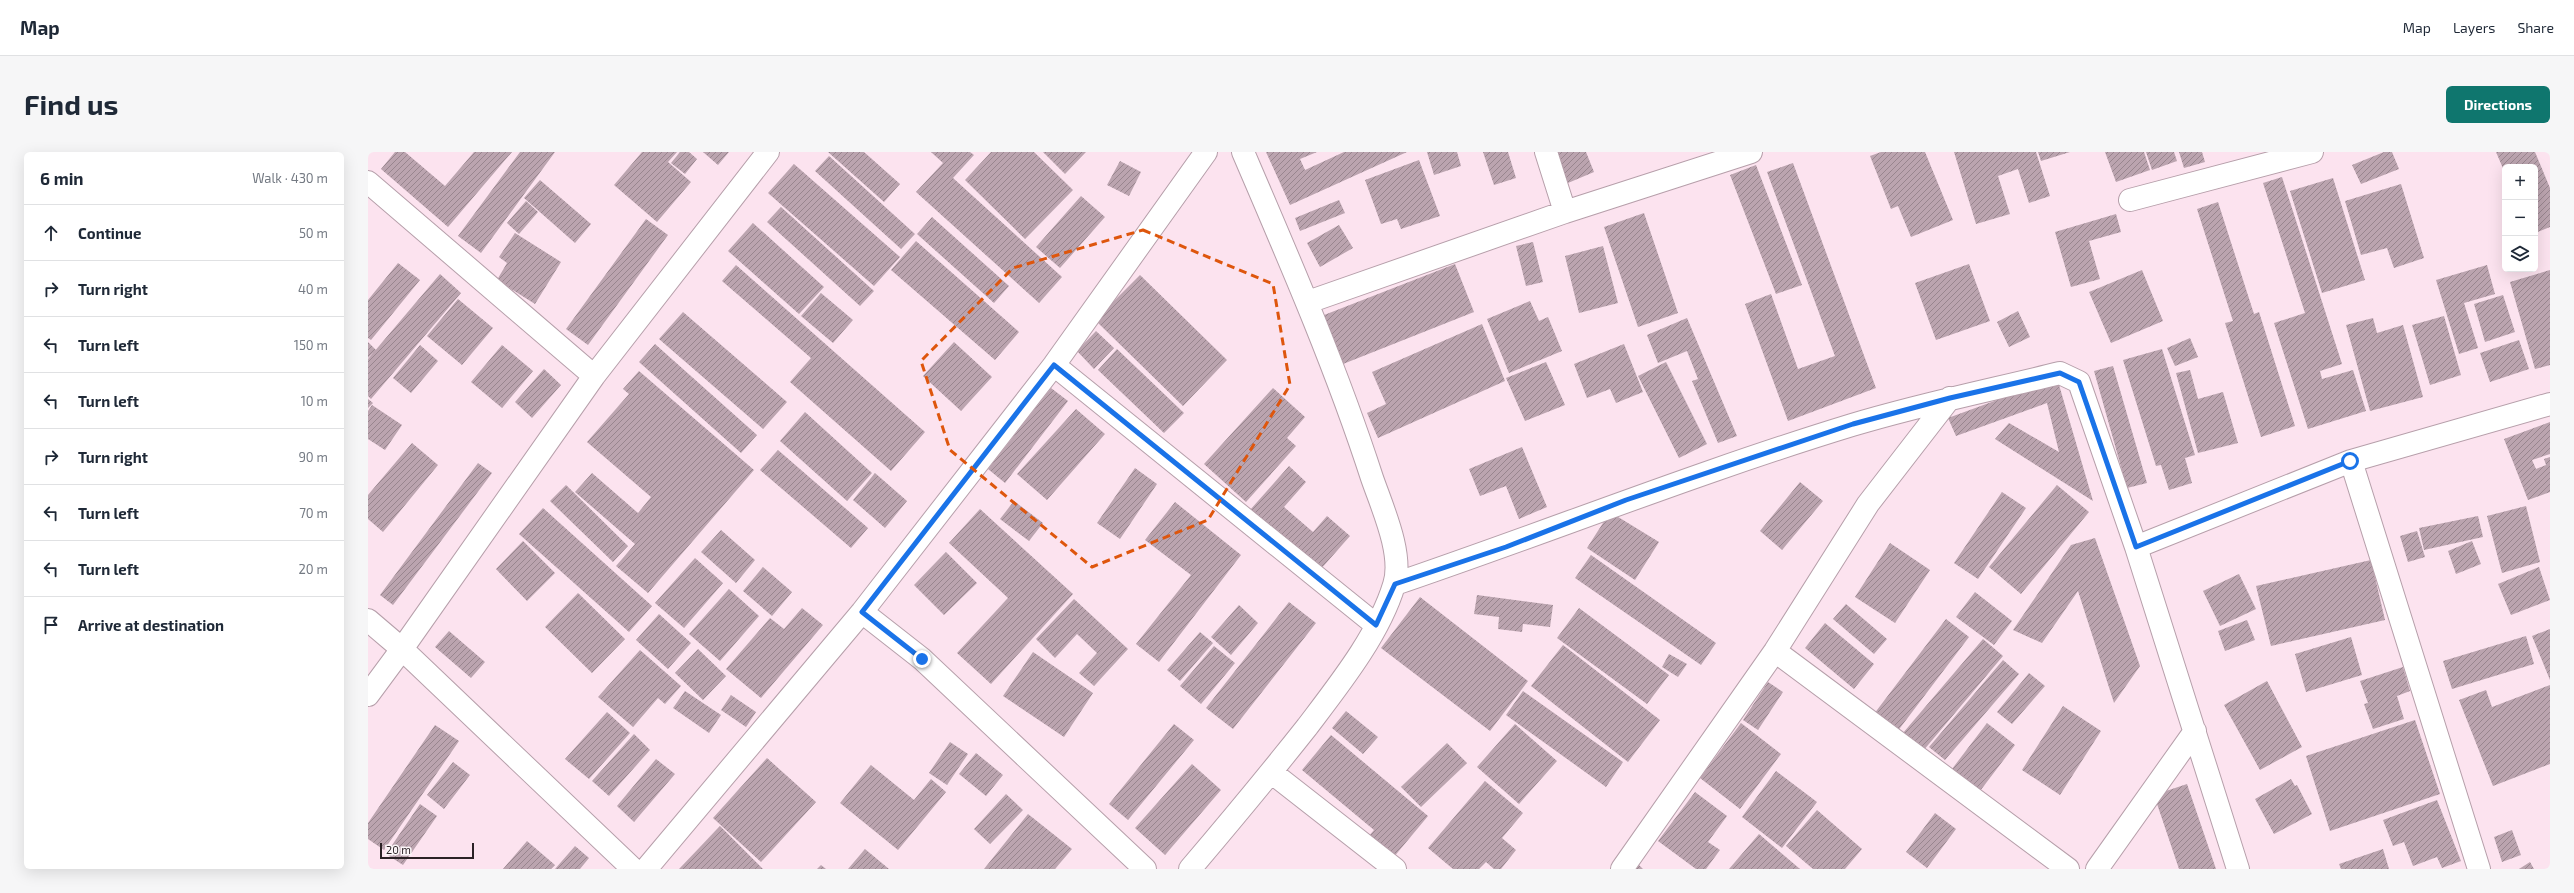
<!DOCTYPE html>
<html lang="en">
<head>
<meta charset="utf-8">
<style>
  :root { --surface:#fff; --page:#f6f6f7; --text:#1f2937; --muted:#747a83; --line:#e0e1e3; --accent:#0f766e }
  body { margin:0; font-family:"Exo 2",sans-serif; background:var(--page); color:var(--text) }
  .controls { position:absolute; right:12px; top:12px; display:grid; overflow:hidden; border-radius:6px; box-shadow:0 4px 16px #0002 }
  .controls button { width:36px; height:36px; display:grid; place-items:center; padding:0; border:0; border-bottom:1px solid var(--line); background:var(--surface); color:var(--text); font:20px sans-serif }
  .scale { position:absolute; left:12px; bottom:10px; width:94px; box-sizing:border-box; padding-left:4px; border:2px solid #2a2125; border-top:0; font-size:11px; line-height:14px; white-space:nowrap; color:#2a2125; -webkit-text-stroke:3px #fcf7f9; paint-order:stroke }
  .stop { position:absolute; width:12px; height:12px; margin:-9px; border:3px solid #1a73e8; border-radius:50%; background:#fff }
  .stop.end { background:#1a73e8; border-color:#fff; box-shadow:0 1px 4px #0008 }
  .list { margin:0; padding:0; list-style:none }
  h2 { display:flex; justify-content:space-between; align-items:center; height:52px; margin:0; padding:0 16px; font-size:17px }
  h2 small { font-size:13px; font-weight:400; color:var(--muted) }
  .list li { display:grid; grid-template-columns:26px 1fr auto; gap:12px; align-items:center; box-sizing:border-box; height:56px; padding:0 16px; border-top:1px solid var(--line) }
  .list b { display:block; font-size:15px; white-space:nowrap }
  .list em { font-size:13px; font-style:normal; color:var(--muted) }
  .icon { flex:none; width:22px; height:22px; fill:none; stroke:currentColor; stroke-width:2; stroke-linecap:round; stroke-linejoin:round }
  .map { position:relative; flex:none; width:2182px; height:717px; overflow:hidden; border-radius:6px }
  header { display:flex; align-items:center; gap:24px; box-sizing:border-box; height:56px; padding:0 20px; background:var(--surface); border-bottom:1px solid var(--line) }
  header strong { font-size:19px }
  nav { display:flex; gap:22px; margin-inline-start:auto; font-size:14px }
  .intro { display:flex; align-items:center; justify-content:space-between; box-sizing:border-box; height:96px; padding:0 24px }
  h1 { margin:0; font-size:28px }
  .button { padding:10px 18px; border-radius:6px; background:var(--accent); color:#fff; font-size:14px; font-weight:700 }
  main { display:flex; gap:24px; padding:0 24px }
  aside { flex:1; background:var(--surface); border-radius:6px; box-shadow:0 4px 16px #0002 }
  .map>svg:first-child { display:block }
  .building { fill:url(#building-hatch) }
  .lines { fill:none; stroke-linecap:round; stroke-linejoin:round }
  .street-casing { stroke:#b69faa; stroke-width:24 }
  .street { stroke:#fff; stroke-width:22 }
  .route { stroke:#1a73e8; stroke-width:5 }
  .marked { fill:none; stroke:#de560d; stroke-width:3; stroke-dasharray:8 5; stroke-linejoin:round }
</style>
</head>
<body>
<header>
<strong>Map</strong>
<nav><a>Map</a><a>Layers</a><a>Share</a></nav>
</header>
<div class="intro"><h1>Find us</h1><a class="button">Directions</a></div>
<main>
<aside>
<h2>6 min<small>Walk · 430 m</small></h2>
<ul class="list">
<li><svg class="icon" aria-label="ahead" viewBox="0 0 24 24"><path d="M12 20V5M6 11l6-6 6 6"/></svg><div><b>Continue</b></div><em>50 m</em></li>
<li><svg class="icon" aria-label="right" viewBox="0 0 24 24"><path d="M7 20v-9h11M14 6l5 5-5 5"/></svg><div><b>Turn right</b></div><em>40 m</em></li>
<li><svg class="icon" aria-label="left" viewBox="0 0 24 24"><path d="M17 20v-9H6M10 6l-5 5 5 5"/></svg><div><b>Turn left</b></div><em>150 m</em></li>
<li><svg class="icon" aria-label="left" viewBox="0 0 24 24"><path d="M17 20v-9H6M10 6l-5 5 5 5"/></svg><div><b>Turn left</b></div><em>10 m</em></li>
<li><svg class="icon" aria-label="right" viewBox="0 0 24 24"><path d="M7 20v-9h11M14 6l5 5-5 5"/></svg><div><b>Turn right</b></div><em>90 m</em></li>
<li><svg class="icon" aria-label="left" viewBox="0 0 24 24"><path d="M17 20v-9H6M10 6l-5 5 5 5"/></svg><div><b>Turn left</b></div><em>70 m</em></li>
<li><svg class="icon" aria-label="left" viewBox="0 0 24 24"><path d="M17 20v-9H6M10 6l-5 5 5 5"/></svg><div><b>Turn left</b></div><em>20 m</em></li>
<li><svg class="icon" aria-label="arrive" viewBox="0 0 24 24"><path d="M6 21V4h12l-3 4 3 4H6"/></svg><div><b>Arrive at destination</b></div></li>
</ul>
</aside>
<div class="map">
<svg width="2182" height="717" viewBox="0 0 2182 717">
  <defs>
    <pattern id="building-hatch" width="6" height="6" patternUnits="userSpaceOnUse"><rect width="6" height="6" fill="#bba4af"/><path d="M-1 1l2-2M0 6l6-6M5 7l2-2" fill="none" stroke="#98858e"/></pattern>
  </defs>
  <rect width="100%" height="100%" fill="#fce3ef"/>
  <path class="building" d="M27 0H37L77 34 106 0H144L80 75 13 17Z
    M152 0H187L113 101 90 84Z
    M274 0H309L300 10 323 30 289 70 246 33Z
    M312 0H321L329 7 317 22 303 11Z
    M335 0H361L350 13Z
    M460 0H496L532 32 516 50Z
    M563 0H602L606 3 585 26 694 125 671 151 548 40 575 11Z
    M623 0H666L705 38 657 87 597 28Z
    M675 0H718L697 22Z
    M898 0H949L932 7 937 18 976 0H1039L922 53Z
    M1059 0H1089L1093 14 1066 23Z
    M1115 0H1140L1148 26 1126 33Z
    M1187 0H1218L1226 20 1200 31Z
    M1513 0H1557L1585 68 1543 85 1530 54 1523 57 1502 4Z
    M1586 0H1668L1682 44 1661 51 1650 17 1630 24 1642 62 1608 72Z
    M1670 0H1702L1673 9Z
    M1737 0H1776L1782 18 1748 30Z
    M1778 0H1806L1809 9 1784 18Z
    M1811 0H1834L1837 10 1816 16Z
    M2016 0H2024L2031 17 1993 32 1984 13Z
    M2128 0H2167L2182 36V75L2167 81V15H2137V21Z
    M461 4 547 82 533 97 447 19Z
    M1051 8 1072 64 1033 77 1029 67 1013 72 997 28Z
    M752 9 773 20 761 44 739 33Z
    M1425 11 1508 236 1420 269 1377 152 1403 142 1430 217 1467 204 1399 20Z
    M426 12 532 105 506 134 400 41Z
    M1388 13 1434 133 1408 142 1362 23Z
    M1914 25 1974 212 1952 219 1954 227 1985 218 1998 259 1940 277 1906 171 1937 161 1895 31Z
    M1965 26 1997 128 1954 141 1922 39Z
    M172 28 223 72 207 91 156 46Z
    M2033 32 2056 106 2026 116 2019 96 1993 103 1977 49Z
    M713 44 737 65 692 116 668 95Z
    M971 48 977 61 932 79 927 66Z
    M158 49 170 60 151 82 139 71Z
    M1850 50 1886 162 1891 160 1927 274 1893 285 1857 171 1865 169 1829 57Z
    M413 55 506 139 492 154 399 70Z
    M1276 61 1310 161 1270 175 1236 75Z
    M1748 62 1753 80 1721 89 1732 127 1703 135 1687 80Z
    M564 65 641 134 626 151 549 82Z
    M278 67 300 83 220 193 198 177Z
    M385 71 456 135 431 162 360 99Z
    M971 73 985 96 952 115 939 91Z
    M147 81 193 110 167 152 129 128 139 111 131 105Z
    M548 89 651 180 627 208 523 118Z
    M1165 90 1175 130 1158 134 1148 94Z
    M1235 94 1250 151 1211 161 1197 104Z
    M30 111 52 128 3 188 0 186V148Z
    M1087 112 1106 160 970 214 951 165Z
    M1601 112 1622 169 1568 188 1547 131Z
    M368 113 557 280 523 319 422 230 443 206 354 129Z
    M2119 113 2127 142 2096 151 2110 196 2091 202 2068 128Z
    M1774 118 1795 169 1743 191 1721 140Z
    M2182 118V213L2167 217 2142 130Z
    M72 122 93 141 3 247 0 244V207Z
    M772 123 859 208 815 254 727 168Z
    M453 141 485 168 465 191 433 164Z
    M2135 143 2147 180 2117 190 2106 152Z
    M90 147 125 176 94 213 59 184Z
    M1162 149 1171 169 1180 165 1194 199 1141 221 1119 167Z
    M1650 159 1662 185 1641 195 1629 170Z
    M315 160 419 250 395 277 291 187Z
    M2076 164 2093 223 2062 233 2044 173Z
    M1319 166 1369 284 1350 291 1324 229 1330 227 1319 199 1290 211 1279 183Z
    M2005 166 2009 181 2035 173 2055 245 2002 259 1978 173Z
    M1114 172 1137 229 1010 286 999 261 1018 252 1004 220Z
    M728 179 746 196 726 217 709 199Z
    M1822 186 1830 205 1807 214 1799 196Z
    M2151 188 2161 217 2122 230 2112 201Z
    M0 190 8 198 0 206Z
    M586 190 624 225 593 259 555 224Z
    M287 192 389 283 373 301 271 210Z
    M1256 192 1275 240 1248 251 1242 237 1219 246 1206 212Z
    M52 193 70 209 43 241 25 226Z
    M134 193 165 219 134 256 103 230Z
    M749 197 816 261 796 281 730 218Z
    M1794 197 1827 303 1817 306 1824 331 1801 338 1793 313 1788 314 1755 208Z
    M1178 210 1197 253 1157 269 1138 226Z
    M1298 210 1339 292 1311 306 1270 224Z
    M1745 214 1779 331 1759 336 1726 219Z
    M176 217 193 233 164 266 147 250Z
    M1822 218 1830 247 1855 240 1870 291 1830 301 1808 221Z
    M271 219 386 318 280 441 248 414 267 392 207 340 224 321 270 361 283 345 219 290 261 242 255 237Z
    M1689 226 1725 349 1627 287 1641 271 1691 300 1679 251 1588 284 1580 266Z
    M683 236 700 249 637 331 620 317Z
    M905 236 937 265 919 286 928 294 878 350 836 312Z
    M0 247 5 251 0 256Z
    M4 253 34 273 17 298 0 287V259Z
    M708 257 737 282 679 348 649 322Z
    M437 260 504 321 479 349 412 289Z
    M2182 270V302L2164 308 2168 317 2178 313 2176 307 2182 305V340L2160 348 2136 287Z
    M44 291 70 313 15 380 0 367V343Z
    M1154 295 1179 355 1151 367 1138 334 1112 344 1101 317Z
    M410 298 500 376 483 396 392 318Z
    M110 311 124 321 25 453 12 443Z
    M921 314 938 330 916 355 945 380 959 364 982 384 952 418 882 358Z
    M767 316 789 332 752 387 729 371Z
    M507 321 539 349 517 376 485 348Z
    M1432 330 1455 349 1414 398 1392 379Z
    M198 333 260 394 245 410 182 349Z
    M1689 333 1721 360 1653 442 1621 415Z
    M1634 340 1658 356 1610 427 1586 411Z
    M646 349 675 371 661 389 632 367Z
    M807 350 873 403 791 510 768 492 823 423 777 388Z
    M2158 354 2172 410 2134 421 2119 364Z
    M175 356 284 454 261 480 151 382Z
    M612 357 705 442 623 532 589 501 640 446 581 391Z
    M1242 360 1291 390 1267 428 1219 396Z
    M2110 364 2115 385 2056 398 2051 376Z
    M353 378 387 408 368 431 333 400Z
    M2049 379 2057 405 2040 410 2032 384Z
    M1727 386 1772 514 1746 551 1710 439 1674 491 1645 478 1703 393Z
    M155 389 187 421 159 449 128 417Z
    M2104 389 2113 412 2088 422 2080 399Z
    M1522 391 1562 418 1527 471 1487 445Z
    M578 400 609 431 576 463 546 433Z
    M1223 403 1348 491 1333 513 1207 426Z
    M327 406 355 431 316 476 287 451Z
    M2003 408 2017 468 1903 494 1888 434Z
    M395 415 424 440 404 464 375 439Z
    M2171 415 2182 448 2143 463 2130 432Z
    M1871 422 1888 457 1852 474 1835 439Z
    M361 437 391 464 352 509 321 482Z
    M1607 440 1644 469 1626 493 1588 465Z
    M210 441 257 487 224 521 177 475Z
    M1109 443 1185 453 1182 475 1155 472 1154 480 1130 477 1131 465 1106 462Z
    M1052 445 1160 529 1122 579 1013 496Z
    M706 447 760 497 726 534 711 521 729 501 709 482 687 506 668 487Z
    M921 450 948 471 865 577 838 556Z
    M1478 452 1519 487 1506 502 1465 467Z
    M871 453 890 471 863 503 843 485Z
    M434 456 455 473 393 546 358 517 402 466 416 477Z
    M1211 456 1301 523 1279 552 1189 486Z
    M291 462 323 491 300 517 268 488Z
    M1578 467 1601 485 1529 580 1506 562Z
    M1879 468 1887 488 1857 499 1850 479Z
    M1457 471 1506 512 1486 537 1437 496Z
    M2182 477V528L2164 484Z
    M81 479 117 510 103 526 67 495Z
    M832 480 845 491 812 529 799 518Z
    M2158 484 2166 512 2084 537 2075 509Z
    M1983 485 1994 523 1938 540 1927 502Z
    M1615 487 1635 504 1555 599 1535 581Z
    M1195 493 1292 568 1260 610 1163 534Z
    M846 494 867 511 833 552 812 534Z
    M330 497 358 524 335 548 307 521Z
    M272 498 313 534 297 552 290 546 265 575 230 545Z
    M665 500 725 541 696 585 635 544Z
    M1301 502 1319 512 1310 525 1294 515Z
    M1635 508 1651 522 1577 608 1561 595Z
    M2035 515 2042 539 2029 544 2036 567 2005 577 1996 552 2000 551 1992 529Z
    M1661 521 1677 534 1644 572 1629 560Z
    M1899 529 1934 595 1892 618 1856 553Z
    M1400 530 1415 540 1390 578 1375 568Z
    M2182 533V612L2125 634 2091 548 2118 538 2124 555Z
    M317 539 353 563 341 581 305 556Z
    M1155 539 1255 610 1238 635 1138 563Z
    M363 543 388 560 378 575 353 558Z
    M1695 554 1733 579 1692 643 1654 618Z
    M978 559 1010 585 995 602 964 576Z
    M239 560 262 581 221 627 197 607Z
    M2047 568 2072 642 1962 679 1938 604Z
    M1373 571 1413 602 1372 657 1332 626Z
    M1619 571 1647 593 1612 639 1584 617Z
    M806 572 826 588 760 668 741 652Z
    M1147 572 1189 609 1151 652 1109 615Z
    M67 573 91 589 16 698 0 687V671Z
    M266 582 282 598 241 644 224 629Z
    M963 583 1060 664 1025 706 1000 685 1006 678 934 618Z
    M582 590 600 602 579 633 561 621Z
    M1079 591 1099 611 1053 655 1033 635Z
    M608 601 635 623 618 644 591 622Z
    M399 606 448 650 393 710 345 666Z
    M288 607 307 622 266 670 249 654Z
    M85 610 102 623 76 657 59 643Z
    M824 612 853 638 797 703 767 676Z
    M503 613 546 648 563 627 578 640 530 698 472 651Z
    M1408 619 1449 650 1414 696 1374 665Z
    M1923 627 1927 634 1929 633 1944 662 1906 682 1887 647Z
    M1117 629 1155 661 1134 686 1148 698 1133 717H1126L1118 710 1111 717H1085L1060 696Z
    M1819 632 1848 717H1811L1786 643Z
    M1327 640 1359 664 1340 690 1352 698 1338 717H1328L1290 689Z
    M638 642 655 658 622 692 606 677Z
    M2069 648 2093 709 2074 716 2069 705 2045 714 2036 690 2025 694 2015 668Z
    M52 652 69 664 35 713 18 702Z
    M1449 658 1494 697 1477 717H1445L1418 694Z
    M1567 661 1588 677 1559 716 1538 700Z
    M660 662 704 697 687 717H616Z
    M352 674 395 717H311Z
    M2144 678 2153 703 2134 710 2126 685Z
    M1391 682 1432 717H1361Z
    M159 689 187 713 183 717H135Z
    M207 694 221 706 212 717H187Z
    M497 697 521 717H480Z
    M2015 697 2021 717H1973L1971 712Z
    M1268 710 1275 717H1262Z
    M2162 710 2166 717H2151Z
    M453 713 458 717H449Z"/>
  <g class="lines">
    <defs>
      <path id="street" d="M1178 0 1197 60
        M0 30 226 224
        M1762 48 1944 0
        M940 150 1197 60 1383 0
        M686 213 1008 473
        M1983 309 2111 717
        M1768 395 1983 309 2182 252
        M1027 432C1180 380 1330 320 1484 273 1553 252 1623 238 1692 221L1711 230 1768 395 1870 717
        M494 460 554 507 777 717
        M0 468 34 497 226 224 400 0
        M1407 499 1700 717
        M0 543 34 497 265 717
        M903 620 1027 717
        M278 717 494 460 686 213 838 0
        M822 717C862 670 901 623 939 575 970 534 1011 483 1026 433 1036 403 1014 355 1004 326 968 215 921 107 875 0
        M1254 717 1407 499 1500 352 1582 246
        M1729 717 1827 579"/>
    </defs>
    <use href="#street" class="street-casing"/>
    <use href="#street" class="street"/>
  </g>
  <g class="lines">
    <path class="route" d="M554 507 494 460 686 213 1008 473 1027 432 1138 395 1258 348 1485 272 1582 246 1692 221 1711 230 1768 395 1982 309"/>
  </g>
  <path class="marked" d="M775 78 905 132 922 233 840 368 724 415 582 298 553 209 645 116Z"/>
</svg>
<div class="controls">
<button>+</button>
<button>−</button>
<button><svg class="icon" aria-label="layers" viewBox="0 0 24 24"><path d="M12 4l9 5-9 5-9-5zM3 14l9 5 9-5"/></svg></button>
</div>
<div class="scale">20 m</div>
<div class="stop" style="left:1982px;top:309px"></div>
<div class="stop end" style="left:554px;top:507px"></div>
</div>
</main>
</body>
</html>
